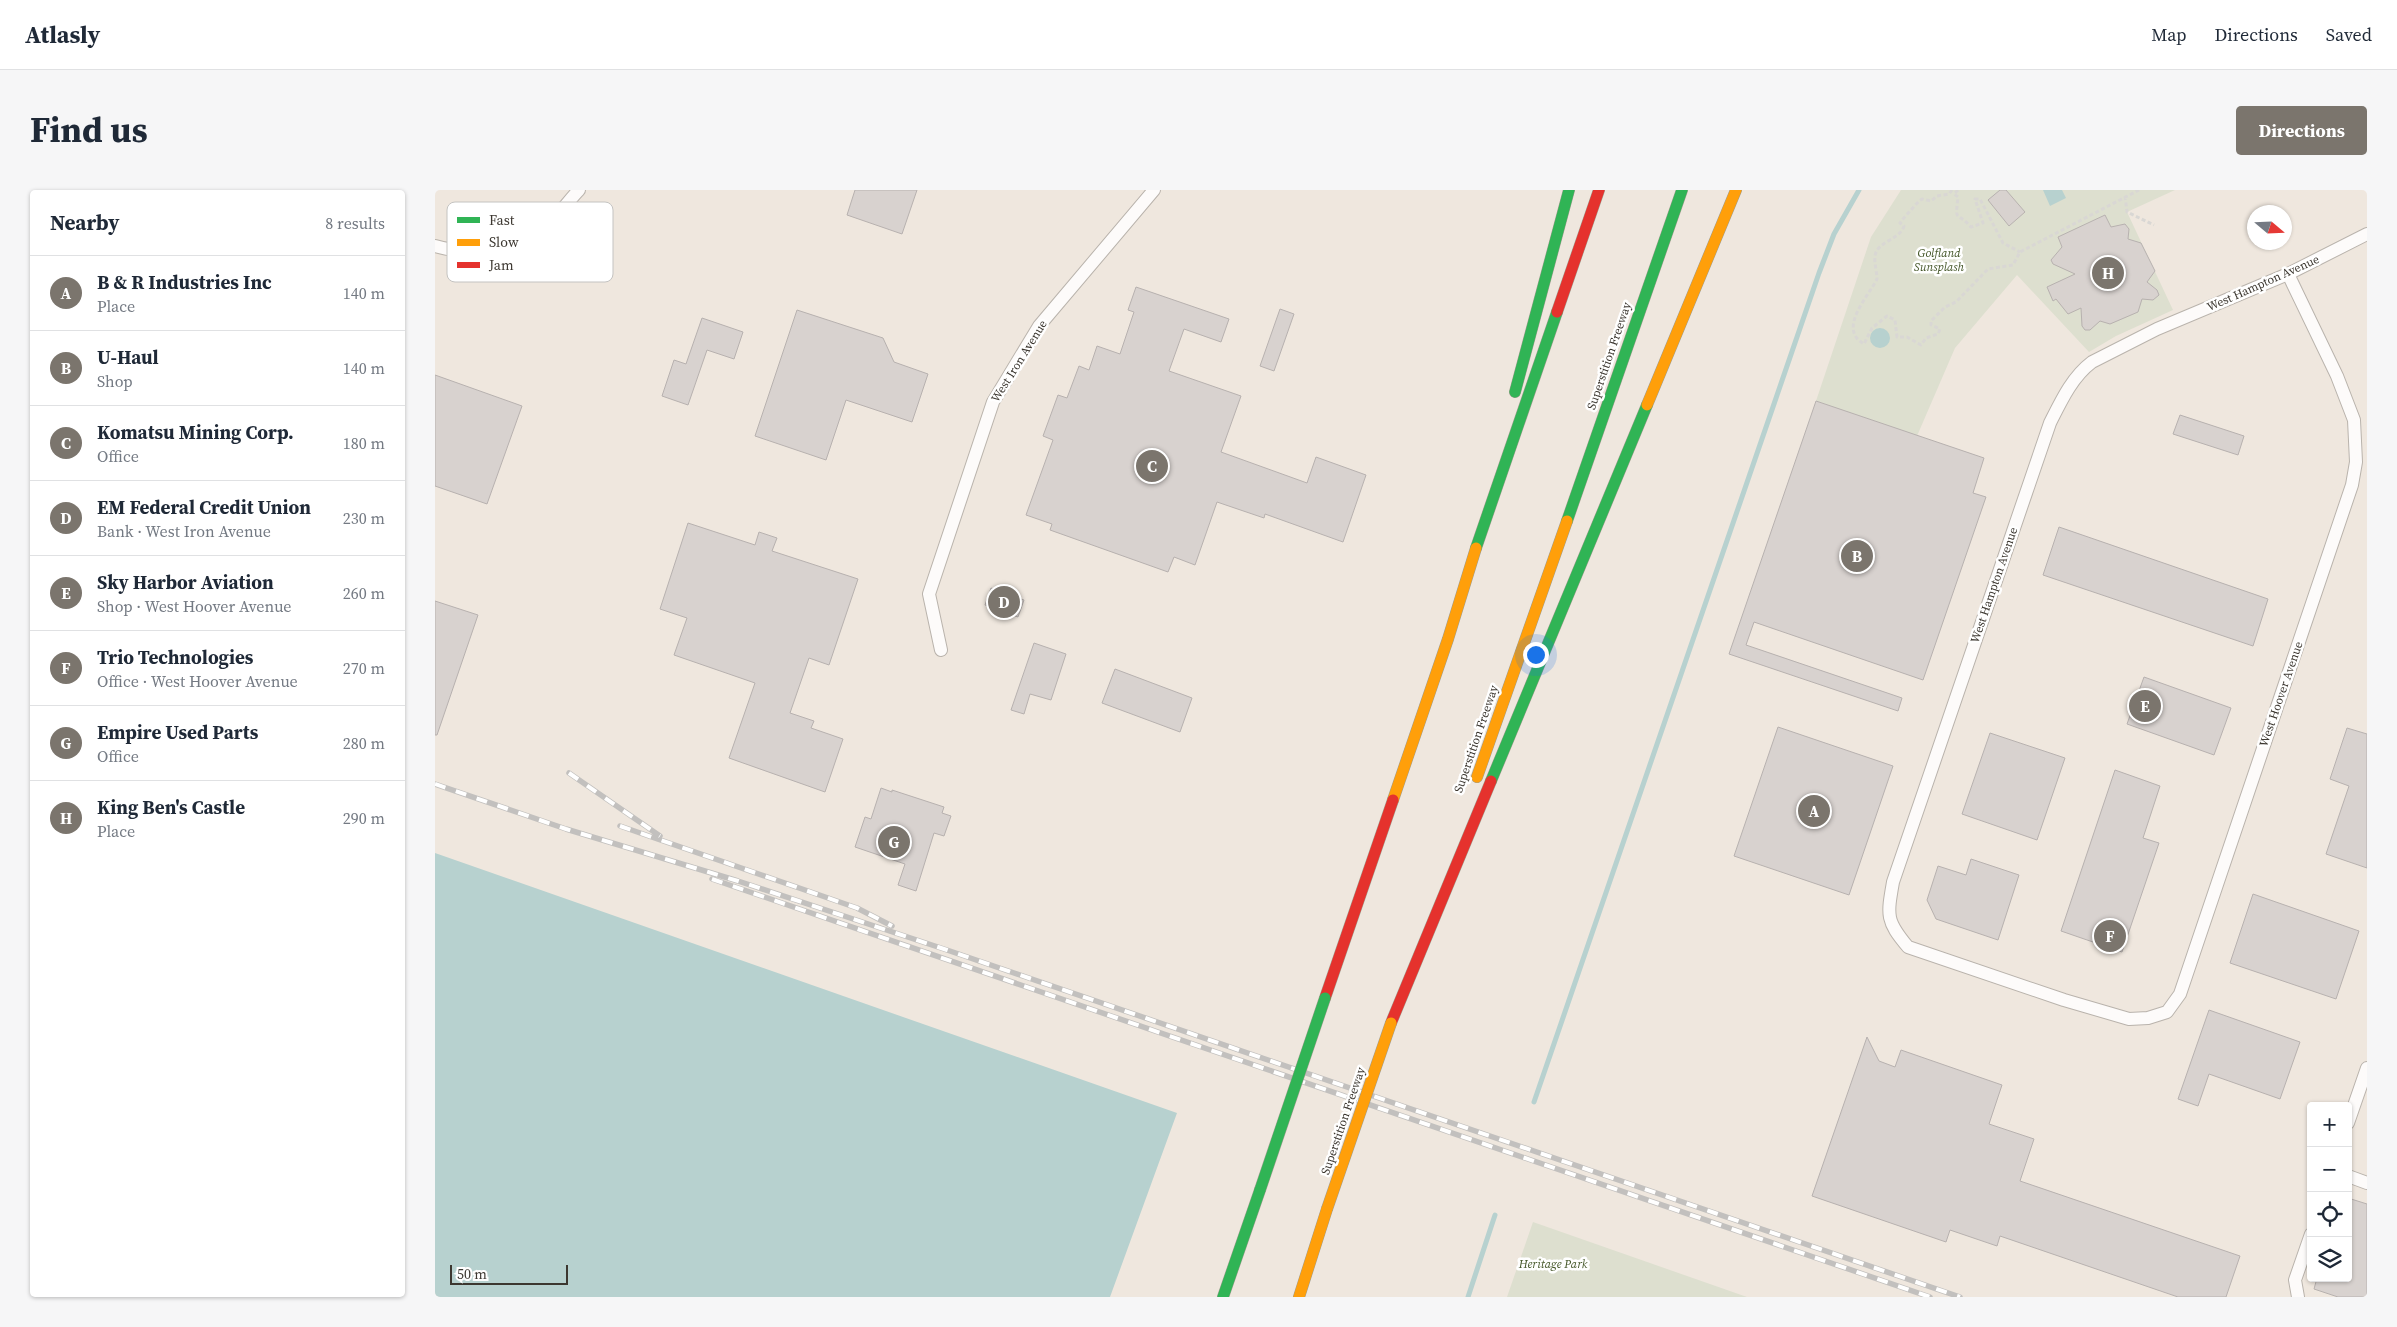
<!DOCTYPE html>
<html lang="en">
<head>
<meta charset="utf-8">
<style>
  :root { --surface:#fff; --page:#f6f6f7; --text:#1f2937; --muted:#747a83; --line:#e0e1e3; --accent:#7b756d }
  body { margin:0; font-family:"Source Serif 4",serif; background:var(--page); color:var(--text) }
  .controls { position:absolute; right:15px; bottom:15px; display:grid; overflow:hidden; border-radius:5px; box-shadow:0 1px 4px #0004 }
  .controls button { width:45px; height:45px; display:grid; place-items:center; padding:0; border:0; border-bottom:1px solid var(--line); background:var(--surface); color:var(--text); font:25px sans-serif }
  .compass { position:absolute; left:1812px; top:15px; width:45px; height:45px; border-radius:50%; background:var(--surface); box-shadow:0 1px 4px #0004; rotate:109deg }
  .scale { position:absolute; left:15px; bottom:12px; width:118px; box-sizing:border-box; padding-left:5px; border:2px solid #3c3730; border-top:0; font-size:14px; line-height:18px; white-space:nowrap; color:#3c3730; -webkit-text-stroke:4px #fff; paint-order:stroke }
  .you { position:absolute; left:1100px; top:464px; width:18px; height:18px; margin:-12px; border:4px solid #fff; border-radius:50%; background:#1a73e8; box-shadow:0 0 0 8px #1a73e833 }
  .badge { display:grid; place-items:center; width:32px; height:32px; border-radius:50%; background:var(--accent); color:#fff; font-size:16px; font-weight:700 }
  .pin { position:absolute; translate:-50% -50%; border:2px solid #fff; box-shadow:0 1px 5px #0006 }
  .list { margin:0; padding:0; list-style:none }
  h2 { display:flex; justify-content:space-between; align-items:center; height:65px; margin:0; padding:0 20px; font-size:21px }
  h2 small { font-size:16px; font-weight:400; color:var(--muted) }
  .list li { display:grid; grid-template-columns:32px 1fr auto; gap:15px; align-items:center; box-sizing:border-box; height:75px; padding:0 20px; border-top:1px solid var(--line) }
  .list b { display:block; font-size:19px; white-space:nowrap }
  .list p { margin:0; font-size:16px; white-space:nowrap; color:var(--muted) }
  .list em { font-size:16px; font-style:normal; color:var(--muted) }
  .icon { flex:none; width:28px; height:28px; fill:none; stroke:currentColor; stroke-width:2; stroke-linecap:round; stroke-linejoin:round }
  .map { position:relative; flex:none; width:1932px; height:1107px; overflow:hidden; border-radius:5px }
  header { display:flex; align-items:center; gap:30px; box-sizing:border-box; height:70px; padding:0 25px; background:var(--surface); border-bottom:1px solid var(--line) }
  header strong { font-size:24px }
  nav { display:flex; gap:28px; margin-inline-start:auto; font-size:18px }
  .intro { display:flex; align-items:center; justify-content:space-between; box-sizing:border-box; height:120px; padding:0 30px }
  h1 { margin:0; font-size:35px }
  .button { padding:12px 22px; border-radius:5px; background:var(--accent); color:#fff; font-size:18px; font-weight:700 }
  main { display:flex; gap:30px; padding:0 30px }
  aside { flex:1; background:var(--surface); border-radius:5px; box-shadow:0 1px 4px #0004 }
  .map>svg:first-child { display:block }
  .green { fill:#dddfcf }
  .water { fill:#b7d1cf }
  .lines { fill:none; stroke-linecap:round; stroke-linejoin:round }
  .stream { stroke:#b7d1cf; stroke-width:5 }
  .building { fill:#d8d2cf; stroke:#b7b1af }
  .street-casing { stroke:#b9b3ac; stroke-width:14 }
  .fast-casing { stroke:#9f9d8f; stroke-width:12 }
  .slow-casing { stroke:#9f9d8f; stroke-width:12 }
  .jam-casing { stroke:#9f9d8f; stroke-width:12 }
  .path { stroke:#d9d7d4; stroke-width:3; stroke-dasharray:4 2.5; stroke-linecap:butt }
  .street { stroke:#fdfbfa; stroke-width:12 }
  .fast { stroke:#30b455; stroke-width:11 }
  .slow { stroke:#ff9f0a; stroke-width:11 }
  .jam { stroke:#e5322d; stroke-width:11 }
  .rail-casing { stroke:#c2c0be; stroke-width:5.5 }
  .rail { stroke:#fff; stroke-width:4; stroke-dasharray:11; stroke-linecap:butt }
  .fast-bridge-casing { stroke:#9f9d8f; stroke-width:12; stroke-linecap:butt }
  .slow-bridge-casing { stroke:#9f9d8f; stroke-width:12; stroke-linecap:butt }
  .fast-bridge { stroke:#30b455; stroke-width:11 }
  .slow-bridge { stroke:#ff9f0a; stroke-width:11 }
  .labels { text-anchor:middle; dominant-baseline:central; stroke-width:5; stroke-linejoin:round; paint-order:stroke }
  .park-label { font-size:12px; font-style:italic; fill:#445628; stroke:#fff }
  .street-label { font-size:12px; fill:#3c3730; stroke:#fff }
  .key { fill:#fff; stroke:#c4c3c1; stroke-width:1 }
  .key-label { font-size:14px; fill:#3c3730 }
</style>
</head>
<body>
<header>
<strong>Atlasly</strong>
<nav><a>Map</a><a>Directions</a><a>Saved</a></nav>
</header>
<div class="intro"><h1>Find us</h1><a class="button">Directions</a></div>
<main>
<aside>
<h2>Nearby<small>8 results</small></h2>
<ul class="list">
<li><span class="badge">A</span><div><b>B &amp; R Industries Inc</b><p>Place</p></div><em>140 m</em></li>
<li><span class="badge">B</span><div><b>U-Haul</b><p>Shop</p></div><em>140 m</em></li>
<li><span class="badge">C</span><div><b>Komatsu Mining Corp.</b><p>Office</p></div><em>180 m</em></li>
<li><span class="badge">D</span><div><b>EM Federal Credit Union</b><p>Bank · West Iron Avenue</p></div><em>230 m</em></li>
<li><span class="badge">E</span><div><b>Sky Harbor Aviation</b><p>Shop · West Hoover Avenue</p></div><em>260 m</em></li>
<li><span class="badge">F</span><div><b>Trio Technologies</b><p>Office · West Hoover Avenue</p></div><em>270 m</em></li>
<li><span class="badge">G</span><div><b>Empire Used Parts</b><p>Office</p></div><em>280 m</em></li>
<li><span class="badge">H</span><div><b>King Ben's Castle</b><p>Place</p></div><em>290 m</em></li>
</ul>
</aside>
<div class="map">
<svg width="1932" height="1107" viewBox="0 0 1932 1107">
  <rect width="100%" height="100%" fill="#efe7de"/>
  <path class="green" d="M1466 0H1740L1692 22 1738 120 1681 146 1654 162 1582 85 1520 158 1482 246 1381 211 1436 47Z
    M1098 1032 1312 1107H1072Z"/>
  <path class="water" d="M1608 0H1627L1631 8 1615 16Z
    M1435 148a10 10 0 1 1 20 0a10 10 0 1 1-20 0Z
    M0 663 742 923 675 1107H0Z"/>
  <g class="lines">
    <path class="stream" d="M1099 912 1384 83 1399 44 1424 0
      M1033 1107 1060 1025"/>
  </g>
  <path class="building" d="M420 0H482L467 44 412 25Z
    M1565 0H1571L1590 22 1574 36 1553 10Z
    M1670 25 1676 37 1690 34 1694 39 1693 49 1706 53 1720 81 1712 92 1722 100 1724 105 1718 110 1707 109 1703 122 1675 134 1665 131 1655 140H1650L1647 136 1646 118 1633 124 1621 109 1618 111 1612 97 1640 84 1618 74 1616 70 1627 57 1623 47Z
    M701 97 794 129 786 152 749 139 734 181 806 206 786 262 872 293 881 267 931 285 908 352 830 324 829 328 782 312 760 375 739 367 733 382 615 340 617 334 591 325 618 250 608 246 623 205 632 208 644 176 654 180 662 156 685 164 699 122 693 120Z
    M845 119 859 124 839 181 825 176Z
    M362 120 448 148 459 172 493 184 477 232 411 210 391 270 320 246Z
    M267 128 308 142 299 169 272 160 253 215 227 206 239 170 251 174Z
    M0 185 87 216 52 314 0 296Z
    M1381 211 1549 268 1538 303 1551 307 1488 490 1319 432 1311 455 1467 508 1463 521 1294 464Z
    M1745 225 1809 246 1803 265 1738 244Z
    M253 333 320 355 324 342 342 348 337 361 423 389 394 475 374 468 355 523 379 531 376 538 408 549 390 602 294 568 320 493 239 465 252 428 225 419Z
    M1624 337 1833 409 1818 456 1608 385Z
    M556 398 589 410 583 427 550 415Z
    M0 411 43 425 2 545H0Z
    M599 453 631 464 616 510 595 504 589 524 576 520Z
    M680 479 757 508 745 542 667 513Z
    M1709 487 1796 518 1779 565 1692 534Z
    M1343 537 1458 576 1414 705 1299 666Z
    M1912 538 1932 544V678L1891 664 1914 596 1895 589Z
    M1555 543 1630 568 1602 650 1527 624Z
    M1680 580 1725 596 1708 648 1724 653 1687 762 1626 741Z
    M446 598 457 602V600L509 617 507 623 516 626 509 646 499 643 481 701 463 695 470 674 420 657 430 627 436 629Z
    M1536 669 1584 685 1563 750 1501 729 1492 710 1503 676 1531 685Z
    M1818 704 1924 741 1901 809 1795 773Z
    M1774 820 1865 852 1845 909 1774 884 1763 916 1743 909Z
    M1432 847 1444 871 1460 877 1466 860 1567 895 1554 934 1599 949 1585 991 1805 1066 1791 1107H1743L1565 1046 1562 1056 1515 1040 1511 1052 1377 1006Z
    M1913 1008 1932 1014V1107H1903L1879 1099 1882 1088H1913Z"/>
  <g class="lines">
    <defs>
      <path id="street" d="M0 56C39 68 87 54 118 29 127 21 135 9 144 0
        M1853 84 1902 186 1919 230 1921 272 1917 295 1745 804 1732 822 1713 828 1694 829 1629 810 1473 757C1451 731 1452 726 1458 692L1615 233C1626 211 1637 187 1657 172L1722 139 1853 84 1932 44
        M506 460 494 404 558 212 604 136 719 0
        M1913 933 1932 878
        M1913 986 1932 993
        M1863 1107 1860 1090 1876 1044"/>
      <path id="fast" d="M1080 202 1134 0
        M1132 331 1247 0
        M1041 358 1122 122
        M1056 591 1212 215
        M788 1107 825 1000"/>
      <path id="slow" d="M1212 215 1301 0
        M1042 587 1132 331
        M958 610 1013 449 1041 358
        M864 1107 892 1019"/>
      <path id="jam" d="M1122 122 1164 0
        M890 808 958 610
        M956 833 1056 591"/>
    </defs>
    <use href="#street" class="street-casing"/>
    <use href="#fast" class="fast-casing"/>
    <use href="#slow" class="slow-casing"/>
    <use href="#jam" class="jam-casing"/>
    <path class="path" d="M1517 0 1514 4 1502 6 1496 11 1487 9 1484 11 1467 30 1465 33 1469 36C1465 50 1442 51 1440 66 1439 73 1442 82 1442 89 1433 107 1402 139 1429 154L1437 138 1452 126 1460 130 1462 147H1472L1486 155 1491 148 1503 144 1505 139 1496 135V131L1510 117 1521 112 1553 79 1578 75 1585 62 1704 0
      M1523 0 1519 4 1523 7C1520 34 1521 20 1536 37L1548 33 1540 9H1545L1568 53 1585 62
      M1690 6 1692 22 1719 35"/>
    <use href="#street" class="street"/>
    <use href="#fast" class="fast"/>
    <use href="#slow" class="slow"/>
    <use href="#jam" class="jam"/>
    <defs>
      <path id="rail" d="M134 583 225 646
        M0 594 131 639 303 691 512 760 1525 1107
        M185 636 422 718 457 736
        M277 689 1495 1107"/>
    </defs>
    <use href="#rail" class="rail-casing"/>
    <use href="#rail" class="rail"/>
    <defs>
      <path id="fast-bridge" d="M825 1000 890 808"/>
      <path id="slow-bridge" d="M892 1019 956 833"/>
    </defs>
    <use href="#fast-bridge" class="fast-bridge-casing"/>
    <use href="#slow-bridge" class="slow-bridge-casing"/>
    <use href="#fast-bridge" class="fast-bridge"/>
    <use href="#slow-bridge" class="slow-bridge"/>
  </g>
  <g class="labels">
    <g class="park-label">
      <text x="1504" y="63">Golfland<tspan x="1504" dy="14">Sunsplash</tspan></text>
      <text x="1118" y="1074">Heritage Park</text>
    </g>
    <g class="street-label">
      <text transform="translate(1828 93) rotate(-24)">West Hampton Avenue</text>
      <text transform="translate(1174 166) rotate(-71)">Superstition Freeway</text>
      <text transform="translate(584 171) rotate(-58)">West Iron Avenue</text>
      <text transform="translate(1559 395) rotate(-71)">West Hampton Avenue</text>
      <text transform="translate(1846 504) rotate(-71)">West Hoover Avenue</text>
      <text transform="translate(1041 549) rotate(-71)">Superstition Freeway</text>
      <text transform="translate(908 931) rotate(-71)">Superstition Freeway</text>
    </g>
  </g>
  <rect x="12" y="12" width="166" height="80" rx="8" class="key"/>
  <rect x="22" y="27" width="23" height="6" fill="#30b455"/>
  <rect x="22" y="49" width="23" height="7" fill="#ff9f0a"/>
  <rect x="22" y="72" width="23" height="6" fill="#e5322d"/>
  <g class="key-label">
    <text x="54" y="35">Fast</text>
    <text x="54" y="57">Slow</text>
    <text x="54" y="80">Jam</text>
  </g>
</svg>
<div class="controls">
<button>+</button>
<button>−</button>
<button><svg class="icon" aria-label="locate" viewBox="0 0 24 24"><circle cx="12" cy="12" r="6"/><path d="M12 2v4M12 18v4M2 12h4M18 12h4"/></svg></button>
<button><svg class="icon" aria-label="layers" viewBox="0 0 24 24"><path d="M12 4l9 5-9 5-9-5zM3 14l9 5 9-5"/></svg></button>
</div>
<svg class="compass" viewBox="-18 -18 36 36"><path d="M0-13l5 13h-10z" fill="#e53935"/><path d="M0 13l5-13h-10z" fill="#747a83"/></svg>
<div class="scale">50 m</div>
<div class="you"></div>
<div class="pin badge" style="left:1379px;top:621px">A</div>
<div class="pin badge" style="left:1422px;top:366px">B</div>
<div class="pin badge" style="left:717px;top:276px">C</div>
<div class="pin badge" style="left:569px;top:412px">D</div>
<div class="pin badge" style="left:1710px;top:516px">E</div>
<div class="pin badge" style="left:1675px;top:746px">F</div>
<div class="pin badge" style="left:459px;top:652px">G</div>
<div class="pin badge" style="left:1673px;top:83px">H</div>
</div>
</main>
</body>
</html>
